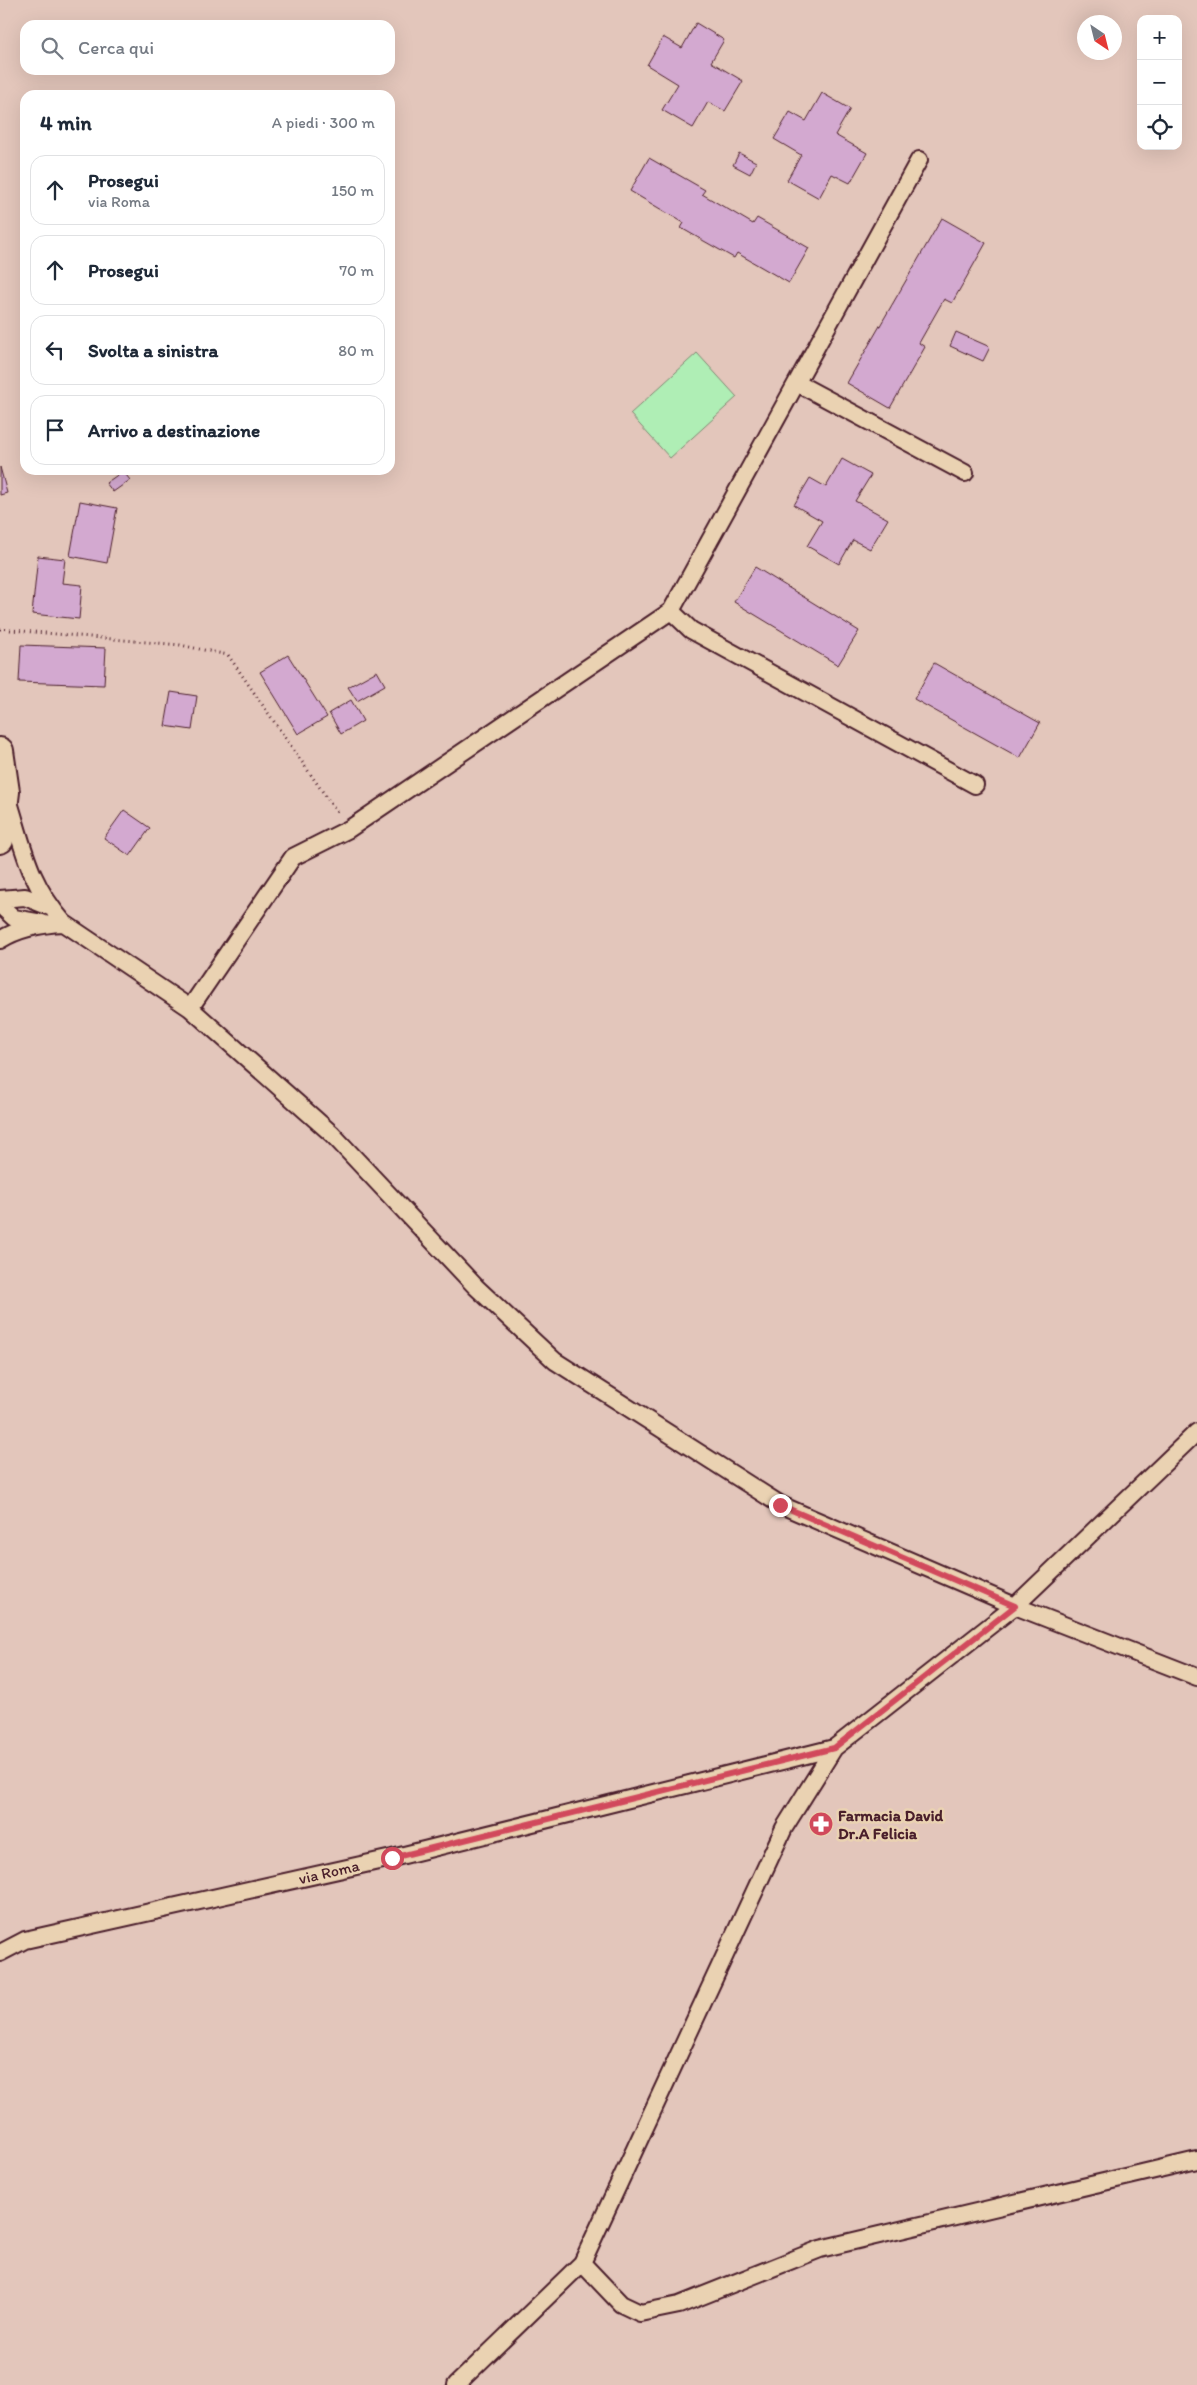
<!DOCTYPE html>
<html lang="it">
<head>
<meta charset="utf-8">
<style>
  :root { --surface:#fff; --page:#f2f2f3; --text:#1f2937; --muted:#747a83; --line:#e0e1e3 }
  body { margin:0; font-family:Itim,sans-serif; background:var(--page); color:var(--text) }
  .controls { position:absolute; right:15px; top:15px; display:grid; overflow:hidden; border-radius:10px; box-shadow:0 5px 20px #0002 }
  .controls button { width:45px; height:45px; display:grid; place-items:center; padding:0; border:0; border-bottom:1px solid var(--line); background:var(--surface); color:var(--text); font:25px sans-serif }
  .compass { position:absolute; left:1077px; top:15px; width:45px; height:45px; border-radius:50%; background:var(--surface); box-shadow:0 5px 20px #0002; rotate:145deg }
  .stop { position:absolute; width:15px; height:15px; margin:-11px; border:4px solid #d1495b; border-radius:50%; background:#fff }
  .stop.end { background:#d1495b; border-color:#fff; box-shadow:0 1px 5px #0008 }
  .list { margin:0; padding:0; list-style:none }
  h2 { display:flex; justify-content:space-between; align-items:center; height:65px; margin:0; padding:0 20px; font-size:21px }
  h2 small { font-size:16px; font-weight:400; color:var(--muted) }
  .list li { display:grid; grid-template-columns:32px 1fr auto; gap:15px; align-items:center; box-sizing:border-box; height:70px; margin:0 10px 10px; padding:0 10px; border:1px solid var(--line); border-radius:15px }
  .list b { display:block; font-size:19px; white-space:nowrap }
  .list p { margin:0; font-size:16px; white-space:nowrap; color:var(--muted) }
  .list em { font-size:16px; font-style:normal; color:var(--muted) }
  .icon { flex:none; width:28px; height:28px; fill:none; stroke:currentColor; stroke-width:2; stroke-linecap:round; stroke-linejoin:round }
  .map { position:relative; flex:none; width:1197px; height:2385px; overflow:hidden }
  .search { position:absolute; background:var(--surface); box-shadow:0 5px 20px #0002; left:20px; top:20px; width:375px; height:55px; display:flex; align-items:center; gap:12px; box-sizing:border-box; padding:0 18px; border-radius:15px; color:var(--muted); font-size:19px }
  .panel { position:absolute; background:var(--surface); box-shadow:0 5px 20px #0002; left:20px; top:90px; width:375px; height:385px; border-radius:15px }
  .map>svg:first-child { display:block }
  .green { fill:#afeeb5; stroke:#7c8670 }
  .building { fill:#d3a9d0; stroke:#4a1f2b }
  .lines { fill:none; stroke-linecap:round; stroke-linejoin:round }
  .minor-casing { stroke:#4a1f2b; stroke-width:20 }
  .primary-casing { stroke:#4a1f2b; stroke-width:30 }
  .path { stroke:#4a1f2b; stroke-width:3; stroke-dasharray:1 4; stroke-linecap:butt }
  .minor { stroke:#ead2b2; stroke-width:16 }
  .primary { stroke:#ead2b2; stroke-width:26 }
  .route { stroke:#d1495b; stroke-width:6 }
  .labels { text-anchor:middle; dominant-baseline:central; stroke-width:5; stroke-linejoin:round; paint-order:stroke }
  .poi-label { font-size:16px; font-weight:bold; fill:#4a1f2b; stroke:#ead2b2; text-anchor:start }
  .street-label { font-size:16px; fill:#4a1f2b; stroke:#ead2b2 }
</style>
</head>
<body>
<div class="map">
<svg width="1197" height="2385" viewBox="0 0 1197 2385">
  <rect width="100%" height="100%" fill="#e3c6bb"/>
  <filter id="ink" filterUnits="userSpaceOnUse"><feTurbulence type="fractalNoise" baseFrequency=".02" numOctaves="2"/><feDisplacementMap in="SourceGraphic" scale="10" xChannelSelector="R" yChannelSelector="G"/><feConvolveMatrix kernelMatrix="1 2 1 2 8 2 1 2 1" color-interpolation-filters="sRGB"/></filter>
  <g filter="url(#ink)">
    <path class="green" d="M697 353 737 397 670 458 630 414Z"/>
    <path class="building" d="M696 23 724 40 711 62 743 81 725 111 708 102 693 128 662 110 678 84 647 65 663 37 682 48Z
      M822 93 850 109 835 135 867 153 850 183 832 174 819 198 787 180 801 155 774 139 790 112 806 121Z
      M739 153 756 162 750 174 733 165Z
      M649 158 705 190 702 194 753 224 757 218 809 248 789 283 737 253 734 258 681 228 684 223 630 191Z
      M942 218 986 243 952 303 944 299 919 343 925 347 890 408 847 383Z
      M956 332 990 347 983 361 950 346Z
      M842 459 871 475 855 501 888 519 870 549 853 540 839 564 807 546 822 521 794 505 810 478 826 487Z
      M0 467 7 493 0 495Z
      M123 471 130 480 113 492 106 483Z
      M80 501 117 508 107 563 70 556Z
      M38 556 65 559 62 583 82 585 79 619 32 614Z
      M755 567 859 631 838 665 734 602Z
      M21 645 106 648 104 685 19 682Z
      M288 655 327 717 298 734 260 672Z
      M934 663 1040 723 1020 758 914 699Z
      M377 671 385 685 357 701 348 687Z
      M171 692 197 696 192 730 165 726Z
      M351 700 363 721 341 734 329 713Z
      M124 810 150 828 130 856 104 838Z"/>
    <g class="lines">
      <defs>
        <path id="minor" d="M797 383 965 473
          M671 611 691 630 975 785
          M0 899 25 897 50 907
          M0 905 14 918 42 923
          M64 923 190 1008 332 1134 476 1287 555 1361 781 1505 1015 1606 1197 1677
          M0 940C19 928 42 924 64 923 29 883 24 850 9 802
          M190 1008 293 857 349 829 671 611 919 160
          M0 1953 25 1940 392 1858 834 1748
          M582 2263 621 2304 640 2313 679 2305 820 2249 1197 2160
          M456 2385 582 2263 784 1828 834 1748 1015 1606 1197 1432"/>
        <path id="primary" d="M0 751 6 792 0 840"/>
      </defs>
      <use href="#minor" class="minor-casing"/>
      <use href="#primary" class="primary-casing"/>
      <path class="path" d="M0 629 180 645 228 655 338 814"/>
      <use href="#minor" class="minor"/>
      <use href="#primary" class="primary"/>
    </g>
  </g>
  <g class="lines" filter="url(#ink)">
    <path class="route" d="M392 1858 834 1748 1015 1606 780 1505"/>
  </g>
  <defs>
    <symbol id="pharmacy-disc" viewBox="-11 -11 22 22"><circle r="9.5" fill="#d1495b" stroke="#ead2b2"/><path d="M-2-6h4v4h4v4h-4v4h-4v-4h-4v-4h4Z" fill="#fff"/></symbol>
  </defs>
  <g fill-rule="evenodd">
    <use href="#pharmacy-disc" x="807" y="1810" width="28" height="28"/>
  </g>
  <g class="labels">
    <g class="poi-label">
      <text x="838" y="1815">Farmacia David<tspan x="838" dy="18">Dr.A Felicia</tspan></text>
    </g>
    <g class="street-label">
      <text transform="translate(329 1872) rotate(-13)">via Roma</text>
    </g>
  </g>
</svg>
<div class="controls">
<button>+</button>
<button>−</button>
<button><svg class="icon" aria-label="locate" viewBox="0 0 24 24"><circle cx="12" cy="12" r="6"/><path d="M12 2v4M12 18v4M2 12h4M18 12h4"/></svg></button>
</div>
<svg class="compass" viewBox="-18 -18 36 36"><path d="M0-13l5 13h-10z" fill="#e53935"/><path d="M0 13l5-13h-10z" fill="#747a83"/></svg>
<div class="stop" style="left:392px;top:1858px"></div>
<div class="stop end" style="left:780px;top:1505px"></div>
<div class="search"><svg class="icon" aria-label="search" viewBox="0 0 24 24"><circle cx="10" cy="10" r="6"/><path d="M15 15l6 6"/></svg>Cerca qui</div>
<section class="panel">
<h2>4 min<small>A piedi · 300 m</small></h2>
<ul class="list">
<li><svg class="icon" aria-label="ahead" viewBox="0 0 24 24"><path d="M12 20V5M6 11l6-6 6 6"/></svg><div><b>Prosegui</b><p>via Roma</p></div><em>150 m</em></li>
<li><svg class="icon" aria-label="ahead" viewBox="0 0 24 24"><path d="M12 20V5M6 11l6-6 6 6"/></svg><div><b>Prosegui</b></div><em>70 m</em></li>
<li><svg class="icon" aria-label="left" viewBox="0 0 24 24"><path d="M17 20v-9H6M10 6l-5 5 5 5"/></svg><div><b>Svolta a sinistra</b></div><em>80 m</em></li>
<li><svg class="icon" aria-label="arrive" viewBox="0 0 24 24"><path d="M6 21V4h12l-3 4 3 4H6"/></svg><div><b>Arrivo a destinazione</b></div></li>
</ul>
</section>
</div>
</body>
</html>
